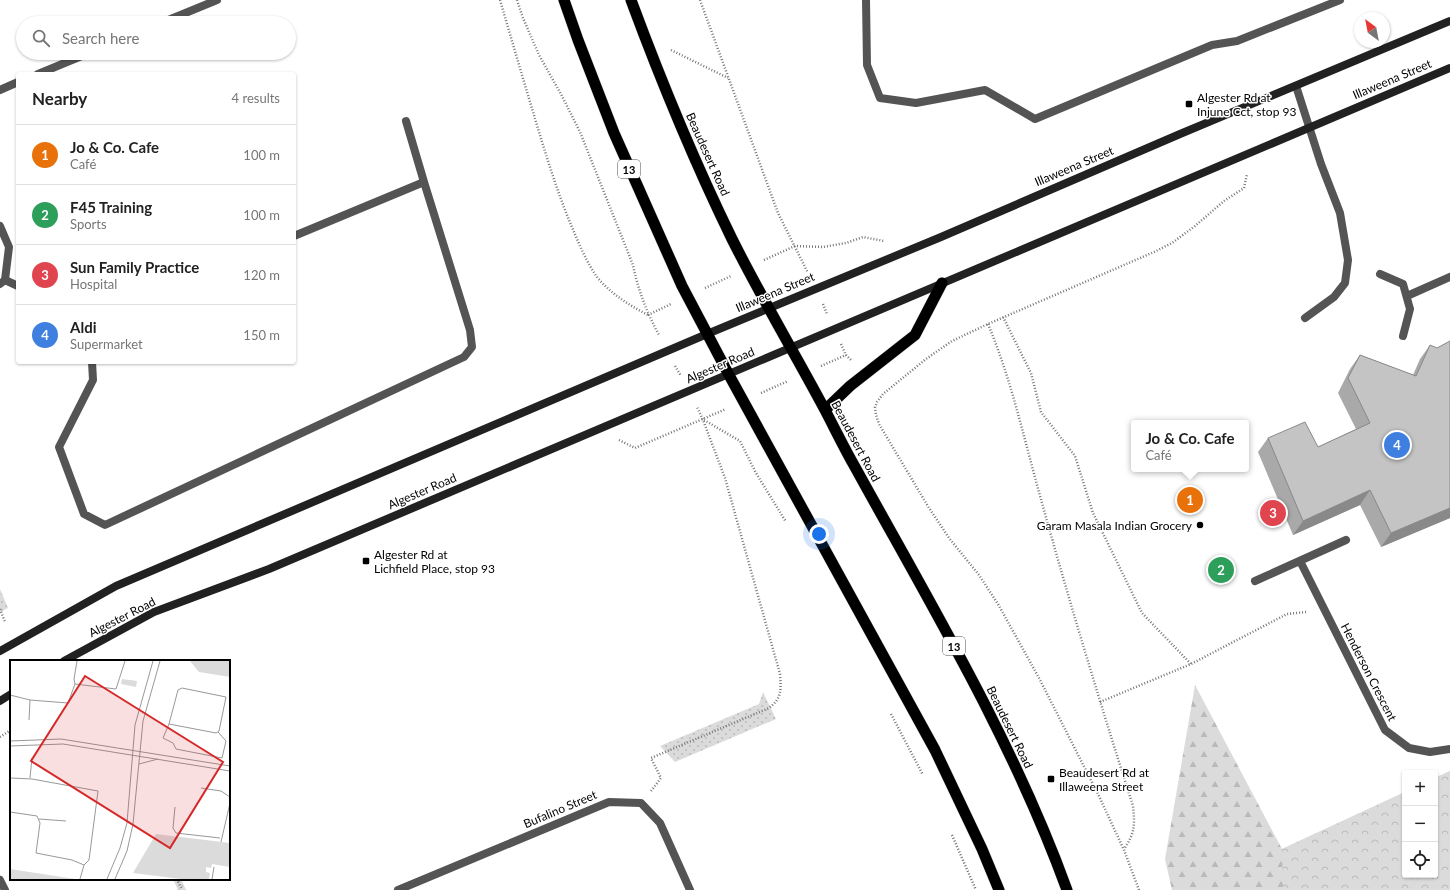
<!DOCTYPE html>
<html lang="en">
<head>
<meta charset="utf-8">
<style>
  :root { --surface:#fff; --page:#f6f6f6; --text:#222; --muted:#767676; --line:#e0e0e0; --accent:#0f766e }
  body { margin:0; font-family:Lato,sans-serif; background:var(--page); color:var(--text) }
  .controls { position:absolute; right:12px; bottom:12px; display:grid; overflow:hidden; border-radius:4px; box-shadow:0 1px 3px #0004 }
  .controls button { width:36px; height:36px; display:grid; place-items:center; padding:0; border:0; border-bottom:1px solid var(--line); background:var(--surface); color:var(--text); font:20px sans-serif }
  .compass { position:absolute; left:1354px; top:12px; width:36px; height:36px; border-radius:50%; background:var(--surface); box-shadow:0 1px 3px #0004; rotate:328deg }
  .you { position:absolute; left:819px; top:534px; width:14px; height:14px; margin:-10px; border:3px solid #fff; border-radius:50%; background:#1a73e8; box-shadow:0 0 0 6px #1a73e833 }
  .badge { display:grid; place-items:center; width:26px; height:26px; border-radius:50%; background:var(--accent); color:#fff; font-size:13px; font-weight:700 }
  .pin { position:absolute; translate:-50% -50%; border:2px solid #fff; box-shadow:0 1px 4px #0006 }
  .popup { position:absolute; left:1131px; top:420px; width:118px; height:52px; box-sizing:border-box; display:grid; place-content:center; border-radius:4px; background:var(--surface); filter:drop-shadow(0 1px 3px #0005); font-size:13px; white-space:nowrap; color:var(--muted) }
  .popup b { font-size:15px; color:var(--text) }
  .popup::after { content:''; position:absolute; left:50%; top:100%; margin-left:-8px; border:8px solid transparent; border-top-color:var(--surface) }
  .list { margin:0; padding:0; list-style:none }
  h2 { display:flex; justify-content:space-between; align-items:center; height:52px; margin:0; padding:0 16px; font-size:17px }
  h2 small { font-size:13px; font-weight:400; color:var(--muted) }
  .list li { display:grid; grid-template-columns:26px 1fr auto; gap:12px; align-items:center; box-sizing:border-box; height:60px; padding:0 16px; border-top:1px solid var(--line) }
  .list b { display:block; font-size:15px; white-space:nowrap }
  .list p { margin:0; font-size:13px; white-space:nowrap; color:var(--muted) }
  .list em { font-size:13px; font-style:normal; color:var(--muted) }
  .icon { flex:none; width:22px; height:22px; fill:none; stroke:currentColor; stroke-width:2; stroke-linecap:round; stroke-linejoin:round }
  .map { position:relative; flex:none; width:1450px; height:890px; overflow:hidden }
  .search { position:absolute; background:var(--surface); box-shadow:0 1px 3px #0004; left:16px; top:16px; width:280px; height:44px; display:flex; align-items:center; gap:10px; box-sizing:border-box; padding:0 14px; border-radius:22px; color:var(--muted); font-size:15px }
  .panel { position:absolute; background:var(--surface); box-shadow:0 1px 3px #0004; left:16px; top:72px; width:280px; height:292px; border-radius:4px }
  .map>svg:first-child { display:block }
  .grass { fill:url(#grass-dots) }
  .forest { fill:url(#forest-firs) }
  .park { fill:url(#park-crowns) }
  .lines { fill:none; stroke-linecap:round; stroke-linejoin:round }
  .trunk-casing { stroke:#dbdbdb; stroke-width:12 }
  .path { stroke:#767676; stroke-width:2.5; stroke-dasharray:1 2; stroke-linecap:butt }
  .service { stroke:#545454; stroke-width:8 }
  .minor { stroke:#545454; stroke-width:8 }
  .secondary { stroke:#212121; stroke-width:8 }
  .trunk { stroke:#000; stroke-width:11 }
  .wall { fill:#a9a9a9 }
  .shaded-wall { fill:#898989 }
  .building { fill:#c4c4c4; stroke:#898989 }
  .poi-dot { fill:#000; stroke:#fff; stroke-width:1.5 }
  .labels { text-anchor:middle; dominant-baseline:central; stroke-width:3; stroke-linejoin:round; paint-order:stroke }
  .shield { fill:#fff; stroke:#4c4c4c; stroke-width:1 }
  .shield-label { font-size:11px; font-weight:bold; fill:#000 }
  .street-label { font-size:12px; fill:#000; stroke:#fff }
  .poi-label { font-size:12px; fill:#000; stroke:#fff; text-anchor:start }
  .inset-road { fill:none; stroke:#999; stroke-width:1 }
  .view { fill:#d62828; fill-opacity:0.15; stroke:#d62828; stroke-width:2 }
  .inset-edge { fill:none; stroke:#000; stroke-width:2 }
</style>
</head>
<body>
<div class="map">
<svg width="1450" height="890" viewBox="0 0 1450 890">
  <defs>
    <pattern id="grass-dots" width="8" height="8" patternUnits="userSpaceOnUse"><rect width="8" height="8" fill="#dbdbdb"/><path d="M2 2h.1M6 6h.1" fill="none" stroke="#bababa" stroke-width="1.8" stroke-linecap="round"/></pattern>
    <pattern id="forest-firs" width="22" height="20" patternUnits="userSpaceOnUse"><rect width="22" height="20" fill="#dbdbdb"/><path d="M5 1l3.5 6h-7zM16 11l3.5 6h-7z" fill="#bababa"/></pattern>
    <pattern id="park-crowns" width="20" height="18" patternUnits="userSpaceOnUse"><rect width="20" height="18" fill="#dbdbdb"/><path d="M2 6a3 3 0 1 1 6 0M12 15a3 3 0 1 1 6 0" fill="none" stroke="#bababa"/></pattern>
  </defs>
  <rect width="100%" height="100%" fill="#fff"/>
  <path class="grass" d="M0 589 8 608 0 612Z
    M763 692 776 719 675 762 660 746 759 704Z
    M173 879H181L186 890H178Z"/>
  <path class="forest" d="M1195 685 1282 849 1405 792V875H1435V778L1450 771V890H1172L1165 859Z"/>
  <path class="park" d="M1450 771V890H1283L1282 849 1405 792V875H1435V778Z"/>
  <g class="lines">
    <defs>
      <path id="trunk" d="M564 0 578 40 614 133 682 286 729 375 935 750 982 849 999 890
        M631 0C661 81 694 161 732 239 761 297 794 352 825 410 835 429 844 448 855 467 931 605 1013 741 1067 890
        M825 410 850 386 915 335 942 283"/>
    </defs>
    <use href="#trunk" class="trunk-casing"/>
    <path class="path" d="M500 0C512 41 524 82 536 122 546 155 556 188 569 220 577 239 585 260 597 277 611 294 629 305 648 315
      M517 0 523 18 539 55 562 96 580 132 633 265C638 290 647 313 659 335
      M700 0 778 213 808 273
      M671 50 728 78
      M764 260 795 246 823 247 846 243 863 237 884 241
      M705 288 731 276
      M823 304 827 314
      M648 315 671 304
      M1003 317 1031 373 1041 412 1075 456 1093 513 1142 613 1191 664
      M988 324C1012 381 1025 443 1042 503 1070 604 1101 706 1133 806 1135 825 1135 833 1124 849
      M841 344 846 355 851 360
      M675 366 681 376
      M821 366 846 355
      M761 393 788 381
      M704 420 740 441 756 473 786 522
      M619 440 635 448 726 409
      M0 609 5 622
      M1100 702 1191 664 1287 614 1306 612
      M891 714 923 775
      M0 737 11 730
      M651 791 661 778 651 758 769 708C782 698 781 690 780 674L725 478 703 420 697 407
      M952 835 976 890
      M177 879 182 890
      M1139 890 1124 850 1098 794 1039 678 998 604 979 575 949 538 929 508 879 424 876 415 875 407 877 402 883 394 926 359 952 341 988 324 1154 252 1172 243 1195 226 1224 201 1244 188 1247 174"/>
    <path class="service" d="M1296 86 1321 164 1340 213 1348 260 1345 283 1334 297 1305 318
      M294 236 424 182 406 121
      M5 280 18 286
      M92 362 93 380 59 447 84 514 105 525 464 357 472 347 470 330 424 182"/>
    <path class="minor" d="M866 0 867 65 880 98 916 103 985 90 1035 119 1212 45 1237 41 1340 0
      M161 23 217 0
      M38 74 89 53
      M0 90 18 82
      M0 226 9 247 5 280 0 284
      M1380 274 1403 284 1410 309 1403 336
      M1407 296 1450 277
      M1300 561 1385 730 1409 748 1430 752 1450 749
      M1255 581 1346 540
      M0 880 5 890
      M398 890 609 802 641 803 660 823 690 890"/>
    <path class="secondary" d="M0 651 116 586 707 334 941 237 1180 134 1450 21
      M64 661 154 612 269 569 1450 68
      M0 701 11 694"/>
    <use href="#trunk" class="trunk"/>
  </g>
  <path class="wall" d="M1430 345 1450 518 1381 547 1360 505 1293 535 1258 452 1268 438 1318 447 1356 429 1338 393 1350 369 1360 355 1413 375 1420 359Z"/>
  <path class="shaded-wall" d="M1370 490 1360 505 1293 535 1303 521Z
    M1450 508V518L1381 547 1391 533Z"/>
  <path class="building" d="M1450 341V508L1391 533 1370 490 1303 521 1268 438 1305 422 1318 447 1370 423 1348 378 1360 355 1416 376 1430 345 1437 348Z"/>
  <g class="poi-dot">
    <rect x="1185" y="100" width="8" height="8" rx="2"/>
    <circle cx="1200" cy="525" r="4"/>
    <rect x="362" y="557" width="8" height="8" rx="2"/>
    <rect x="1047" y="775" width="8" height="8" rx="2"/>
  </g>
  <g class="labels">
    <g class="shield">
      <rect x="618" y="160" width="22" height="18" rx="3"/>
      <rect x="943" y="637" width="22" height="18" rx="3"/>
    </g>
    <g class="shield-label">
      <text x="629" y="169">13</text>
      <text x="954" y="646">13</text>
    </g>
    <g class="street-label">
      <text transform="translate(1392 79) rotate(-23)">Illaweena Street</text>
      <text transform="translate(708 154) rotate(66)">Beaudesert Road</text>
      <text transform="translate(1074 166) rotate(-23)">Illaweena Street</text>
      <text transform="translate(775 292) rotate(-23)">Illaweena Street</text>
      <text transform="translate(720 365) rotate(-23)">Algester Road</text>
      <text transform="translate(856 441) rotate(62)">Beaudesert Road</text>
      <text transform="translate(422 491) rotate(-23)">Algester Road</text>
      <text transform="translate(122 617) rotate(-27)">Algester Road</text>
      <text transform="translate(1369 672) rotate(63)">Henderson Crescent</text>
      <text transform="translate(1010 727) rotate(64)">Beaudesert Road</text>
      <text transform="translate(560 809) rotate(-23)">Bufalino Street</text>
    </g>
    <g class="poi-label">
      <text x="1197" y="97">Algester Rd at<tspan x="1197" dy="14">Injune Cct, stop 93</tspan></text>
      <text x="1192" y="525" text-anchor="end">Garam Masala Indian Grocery</text>
      <text x="374" y="554">Algester Rd at<tspan x="374" dy="14">Lichfield Place, stop 93</tspan></text>
      <text x="1059" y="772">Beaudesert Rd at<tspan x="1059" dy="14">Illaweena Street</tspan></text>
    </g>
  </g>
  <g transform="translate(10 660)">
    <rect width="220" height="220" fill="#fff"/>
    <path d="M112 19 127 21 126 27 111 24Z" fill="#dbdbdb"/>
    <path d="M180 1H220V17L189 12ZM0 209 65 219H0Z" fill="#dbdbdb"/>
    <path d="M146 174 220 183V207L202 204 201 208 196 207V212L200 213 199 219H171L123 213Z" fill="#dbdbdb"/>
    <path class="inset-road" d="M65 24 106 29 115 1M172 28 216 37 209 71 206 73 159 64 168 30ZM0 35 20 40 58 43 65 24 64 19 67 1M19 60 20 40M159 64 153 78 163 83 166 89 212 98 216 81 208 72M0 81 51 79 220 106M0 86 53 84 220 111M129 104 148 99M1 118 22 119 88 131 79 200 74 205M20 118 22 98M191 128 211 131 220 137M165 147 163 168 166 173 210 178M0 152 27 156 30 163 26 193 62 200 74 205 70 219M29 159 56 161M211 182 220 143M97 219 110 188 117 163 125 65 143 1M105 219 117 191 123 164 133 61 150 1M202 219 204 207"/>
    <path class="view" d="M75 16 213 102 160 188 21 101Z"/>
    <rect width="220" height="220" class="inset-edge"/>
  </g>
</svg>
<div class="controls">
<button>+</button>
<button>−</button>
<button><svg class="icon" aria-label="locate" viewBox="0 0 24 24"><circle cx="12" cy="12" r="6"/><path d="M12 2v4M12 18v4M2 12h4M18 12h4"/></svg></button>
</div>
<svg class="compass" viewBox="-18 -18 36 36"><path d="M0-13l5 13h-10z" fill="#e53935"/><path d="M0 13l5-13h-10z" fill="#767676"/></svg>
<div class="you"></div>
<div class="pin badge" style="left:1190px;top:500px;background:#e8710a">1</div>
<div class="popup"><b>Jo &amp; Co. Cafe</b>Café</div>
<div class="pin badge" style="left:1221px;top:570px;background:#2e9e5b">2</div>
<div class="pin badge" style="left:1273px;top:513px;background:#e0444e">3</div>
<div class="pin badge" style="left:1397px;top:445px;background:#3f7fe0">4</div>
<div class="search"><svg class="icon" aria-label="search" viewBox="0 0 24 24"><circle cx="10" cy="10" r="6"/><path d="M15 15l6 6"/></svg>Search here</div>
<section class="panel">
<h2>Nearby<small>4 results</small></h2>
<ul class="list">
<li><span class="badge" style="background:#e8710a">1</span><div><b>Jo &amp; Co. Cafe</b><p>Café</p></div><em>100 m</em></li>
<li><span class="badge" style="background:#2e9e5b">2</span><div><b>F45 Training</b><p>Sports</p></div><em>100 m</em></li>
<li><span class="badge" style="background:#e0444e">3</span><div><b>Sun Family Practice</b><p>Hospital</p></div><em>120 m</em></li>
<li><span class="badge" style="background:#3f7fe0">4</span><div><b>Aldi</b><p>Supermarket</p></div><em>150 m</em></li>
</ul>
</section>
</div>
</body>
</html>
